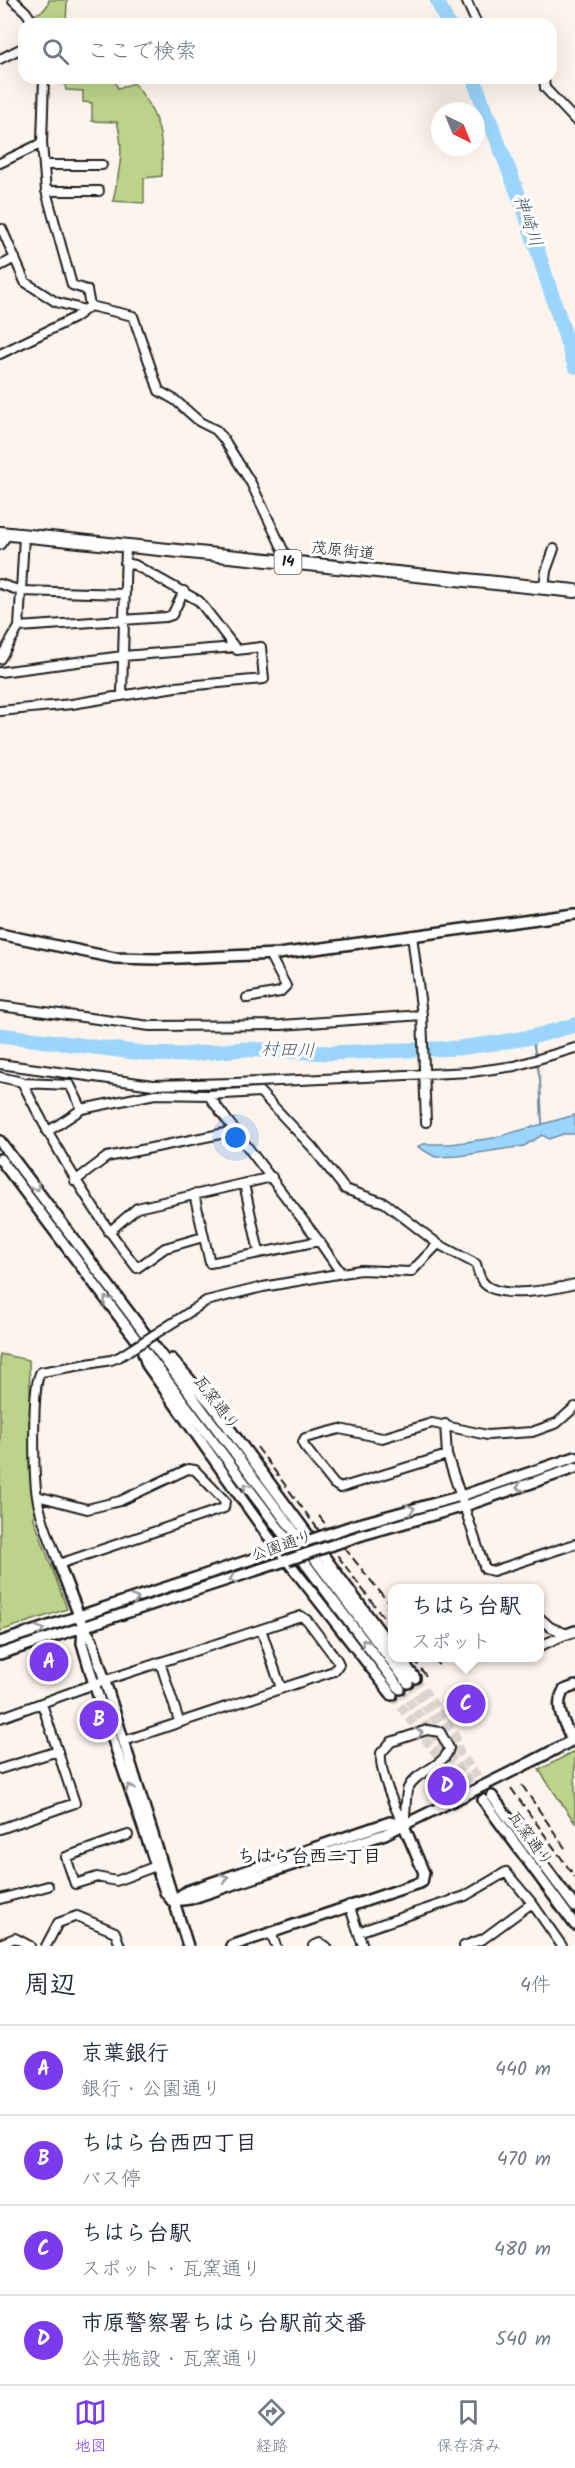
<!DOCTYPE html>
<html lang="ja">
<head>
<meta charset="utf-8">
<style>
  :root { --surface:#fff; --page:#f6f6f7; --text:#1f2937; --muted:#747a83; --line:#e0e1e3; --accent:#7c3aed }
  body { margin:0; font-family:Kalam,"Klee One",sans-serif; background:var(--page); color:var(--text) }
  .compass { position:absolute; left:431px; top:102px; width:54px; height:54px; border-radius:50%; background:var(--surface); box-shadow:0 6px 24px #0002; rotate:137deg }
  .you { position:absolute; left:236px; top:1138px; width:21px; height:21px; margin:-15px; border:4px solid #fff; border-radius:50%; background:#1a73e8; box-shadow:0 0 0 9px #1a73e833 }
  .badge { display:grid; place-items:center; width:39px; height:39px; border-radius:50%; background:var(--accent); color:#fff; font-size:20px; font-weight:700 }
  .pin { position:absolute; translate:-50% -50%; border:3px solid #fff; box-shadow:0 2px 6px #0006 }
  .popup { position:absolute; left:388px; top:1584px; width:156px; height:78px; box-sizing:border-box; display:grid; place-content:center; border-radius:12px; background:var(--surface); filter:drop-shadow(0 2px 4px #0005); font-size:20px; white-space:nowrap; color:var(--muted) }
  .popup b { font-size:22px; color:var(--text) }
  .popup::after { content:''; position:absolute; left:50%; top:100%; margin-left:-12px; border:12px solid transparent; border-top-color:var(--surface) }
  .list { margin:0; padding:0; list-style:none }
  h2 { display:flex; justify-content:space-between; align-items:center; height:78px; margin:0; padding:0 24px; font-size:26px }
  h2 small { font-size:20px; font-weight:400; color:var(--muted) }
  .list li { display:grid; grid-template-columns:39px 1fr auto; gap:18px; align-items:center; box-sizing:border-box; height:90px; padding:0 24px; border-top:2px solid var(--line) }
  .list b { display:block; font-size:22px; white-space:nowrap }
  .list p { margin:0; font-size:20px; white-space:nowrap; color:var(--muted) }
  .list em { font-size:20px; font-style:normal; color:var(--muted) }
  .icon { flex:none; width:33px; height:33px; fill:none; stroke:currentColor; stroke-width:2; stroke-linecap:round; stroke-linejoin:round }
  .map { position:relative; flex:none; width:575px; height:1946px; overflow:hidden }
  .search { position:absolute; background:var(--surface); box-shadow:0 6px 24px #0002; left:18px; right:18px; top:18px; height:66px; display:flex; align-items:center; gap:15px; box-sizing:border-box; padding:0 21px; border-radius:18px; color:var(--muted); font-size:22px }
  .sheet { height:438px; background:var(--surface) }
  nav { display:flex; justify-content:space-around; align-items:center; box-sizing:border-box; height:84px; border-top:2px solid var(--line); background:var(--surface); font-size:16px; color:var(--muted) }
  nav a { display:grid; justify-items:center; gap:3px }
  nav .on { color:var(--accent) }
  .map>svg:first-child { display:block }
  .green { fill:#bcd48a; stroke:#6c7853; stroke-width:1.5 }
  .water { fill:#9cd5fc; stroke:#698ba2; stroke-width:1.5 }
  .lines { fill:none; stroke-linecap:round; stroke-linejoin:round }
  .stream { stroke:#698ba2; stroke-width:2 }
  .river { stroke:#9cd5fc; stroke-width:15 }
  .tertiary-tunnel { stroke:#dbd4ce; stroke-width:9; stroke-dasharray:9 4.5; stroke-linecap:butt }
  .minor-casing { stroke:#1c1c1c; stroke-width:12 }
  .tertiary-casing { stroke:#1c1c1c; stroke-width:14 }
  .primary-casing { stroke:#1c1c1c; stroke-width:16 }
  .minor { stroke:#fff; stroke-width:8 }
  .tertiary { stroke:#fff; stroke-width:9 }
  .primary { stroke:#fff; stroke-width:12 }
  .rail { stroke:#1c1c1c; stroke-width:2; stroke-dasharray:9 4.5; stroke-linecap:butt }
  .minor-bridge-casing { stroke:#1c1c1c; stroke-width:12; stroke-linecap:butt }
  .tertiary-bridge-casing { stroke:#1c1c1c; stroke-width:14; stroke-linecap:butt }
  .minor-bridge { stroke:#fff; stroke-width:8 }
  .tertiary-bridge { stroke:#fff; stroke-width:9 }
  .oneway { stroke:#999 }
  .labels { text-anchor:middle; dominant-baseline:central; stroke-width:6; stroke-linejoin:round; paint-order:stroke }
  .shield { fill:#fff; stroke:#606060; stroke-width:1.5 }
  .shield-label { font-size:15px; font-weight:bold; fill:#1c1c1c }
  .street-label { font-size:16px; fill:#1c1c1c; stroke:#fff }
  .water-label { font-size:18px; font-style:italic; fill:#495d6a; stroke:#fff }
  .neighbourhood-label { font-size:18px; font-weight:bold; fill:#1c1c1c; stroke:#fff }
</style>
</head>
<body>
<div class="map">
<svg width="575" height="1946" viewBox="0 0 575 1946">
  <rect width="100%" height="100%" fill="#fdf5ed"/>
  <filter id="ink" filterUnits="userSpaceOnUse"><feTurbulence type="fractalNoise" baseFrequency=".0167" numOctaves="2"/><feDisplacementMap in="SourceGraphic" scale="12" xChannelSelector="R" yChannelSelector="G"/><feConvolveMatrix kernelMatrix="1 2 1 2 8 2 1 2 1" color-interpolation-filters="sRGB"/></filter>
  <g filter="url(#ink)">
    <path class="green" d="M49 0H67L66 24H34L29 16C39 13 47 11 49 0Z
      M64 78H113L118 88 134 83C159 114 164 137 162 176L144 178V203L113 201C119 172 125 151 117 122L92 121V103L83 102V91L66 90Z
      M0 1354 29 1360 34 1519 67 1609 0 1631Z
      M575 1751V1823L539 1770Z"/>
    <path class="water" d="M575 1115V1134H563L549 1139 542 1135 524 1146 459 1156 435 1157 418 1147 422 1144H451L493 1138Z"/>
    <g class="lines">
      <path class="stream" d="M532 1037 536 1057
        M537 1063 540 1079 542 1123"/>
      <path class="river" d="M437 0 448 24
        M473 78 524 209 575 366
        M0 1035 150 1054 182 1055 242 1049 330 1053 458 1048 496 1043 532 1037 575 1025"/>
      <path class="tertiary-tunnel" d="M415 1678 455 1735 459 1750
        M408 1683 492 1796
        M400 1689 483 1800
        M392 1695 436 1753 452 1759"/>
      <defs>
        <path id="minor" d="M13 0 26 12 34 24
          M466 0 477 24
          M0 59 24 47
          M44 78 42 143 46 191 72 285 87 290 90 306
          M544 78 545 88 575 120
          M0 163 42 143
          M44 165H102
          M46 191H99
          M0 230 2 229 25 282 56 302 85 310
          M0 266 15 258
          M0 354 74 318 90 306 133 316 159 391 175 400 200 422 216 430 223 438 251 483 286 556 285 562
          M0 545 8 534
          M0 584 21 591 125 594
          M544 588 546 571 554 549
          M19 627 166 617 172 615 184 591
          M0 659 19 627 24 536
          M0 672 123 656 235 647
          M122 694 126 547
          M0 711 72 704 175 687 264 679 261 647 237 650 199 601 135 565 125 563
          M412 935 422 1015 426 1122
          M247 998 280 992 286 986 269 954
          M0 1006 150 1026 281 1025 422 1015
          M0 1064 153 1085 234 1083 471 1072 515 1066 575 1048
          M0 1077 22 1082C55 1148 91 1210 137 1268L165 1248 203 1237
          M23 1083 70 1085 82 1109
          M208 1095 319 1241 341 1273
          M47 1132 82 1109 155 1094 208 1095 260 1092 312 1147 345 1189 385 1203 438 1244 476 1264C478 1270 479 1278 483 1282 497 1301 555 1289 575 1284
          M75 1181 107 1157 235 1131
          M244 1184 259 1252
          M194 1194 210 1263 319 1241
          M109 1232 137 1208 272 1177
          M185 1315 206 1301 263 1287 360 1270 411 1272 438 1244
          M445 1424 447 1455 485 1569 493 1571 575 1544
          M447 1455 340 1488 334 1484 304 1446 303 1442 305 1438 340 1429 382 1438 432 1423 487 1435 532 1432 557 1423 575 1407
          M37 1496 87 1509 120 1501 188 1469 195 1470 225 1501 224 1508 59 1564C51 1542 41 1520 37 1497 34 1478 31 1383 41 1372L111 1360 119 1357
          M540 1618 550 1627 567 1634
          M261 1629 281 1688
          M540 1646 567 1634
          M160 1662 179 1721
          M0 1718 94 1684 301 1616 307 1620 337 1660 339 1664 334 1671 124 1741
          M427 1730 440 1732 449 1748C445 1767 417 1770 408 1788 405 1793 406 1817 404 1826 395 1809 379 1772 381 1753L391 1742Z
          M0 1769 58 1751
          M0 1829 75 1803 42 1704
          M128 1835 66 1857 75 1884 97 1877 116 1881 156 1866
          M0 1899 48 1886
          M349 1905 363 1946
          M358 1932 465 1896 506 1872 532 1903 562 1946
          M271 1933 276 1946
          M0 1944 15 1938 30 1946
          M46 1946 58 1923 77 1916 115 1932 120 1946
          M313 1946 320 1943 326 1946
          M464 1946 483 1939 532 1903"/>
        <path id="tertiary" d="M0 934 115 958 156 959 278 954 575 914
          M0 1141 408 1683
          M0 1159 400 1689
          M143 1353 147 1365 268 1536 392 1695
          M172 1359 212 1405 392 1648
          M355 1525 461 1496 575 1457
          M362 1535 465 1506 575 1468
          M59 1564 83 1626 92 1640 188 1946
          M83 1626 82 1643 94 1684 165 1892 172 1901
          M567 1634 575 1631
          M0 1642 280 1550
          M0 1654 288 1560
          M400 1658 415 1678
          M572 1740C565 1724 553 1707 564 1690L575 1686
          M535 1760 575 1739
          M492 1796 575 1907
          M483 1800 575 1925
          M172 1901 187 1891 390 1822 404 1826 424 1873 422 1882 231 1946
          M174 1901 190 1899 385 1834 463 1796"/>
        <path id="primary" d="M0 533 575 591"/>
      </defs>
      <use href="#minor" class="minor-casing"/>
      <use href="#tertiary" class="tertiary-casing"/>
      <use href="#primary" class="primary-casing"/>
      <use href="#minor" class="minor"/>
      <use href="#tertiary" class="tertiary"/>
      <use href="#primary" class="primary"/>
      <path class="rail" d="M257 1447 392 1629
        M319 1516 392 1607
        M413 1658 426 1676
        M433 1658 440 1667
        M522 1785 567 1851
        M511 1788 575 1877"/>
      <defs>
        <path id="minor-bridge" d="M119 1357 185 1315"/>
        <path id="tertiary-bridge" d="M280 1550 355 1525
          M288 1560 362 1535
          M463 1796 535 1760"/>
      </defs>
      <use href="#minor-bridge" class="minor-bridge-casing"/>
      <use href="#tertiary-bridge" class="tertiary-bridge-casing"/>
      <use href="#minor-bridge" class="minor-bridge"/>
      <use href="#tertiary-bridge" class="tertiary-bridge"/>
    </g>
    <defs><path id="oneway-chevron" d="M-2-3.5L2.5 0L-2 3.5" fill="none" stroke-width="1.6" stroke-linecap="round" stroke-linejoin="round" transform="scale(1.5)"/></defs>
    <g class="oneway">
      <use href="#oneway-chevron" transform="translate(36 1187) rotate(53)"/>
      <use href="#oneway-chevron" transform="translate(107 1300) rotate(-127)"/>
      <use href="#oneway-chevron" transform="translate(247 1487) rotate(-127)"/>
      <use href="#oneway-chevron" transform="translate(520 1487) rotate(161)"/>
      <use href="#oneway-chevron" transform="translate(411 1509) rotate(-15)"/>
      <use href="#oneway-chevron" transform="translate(233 1579) rotate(162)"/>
      <use href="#oneway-chevron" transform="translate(135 1599) rotate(-19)"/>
      <use href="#oneway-chevron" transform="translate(40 1630) rotate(-17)"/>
      <use href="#oneway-chevron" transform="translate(365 1643) rotate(-127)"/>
      <use href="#oneway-chevron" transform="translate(419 1733) rotate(-18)"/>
      <use href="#oneway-chevron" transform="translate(130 1788) rotate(-109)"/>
      <use href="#oneway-chevron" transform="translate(225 1878) rotate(-19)"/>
    </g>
  </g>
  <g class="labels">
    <rect class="shield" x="274.5" y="550" width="27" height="24" rx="4.5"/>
    <g class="shield-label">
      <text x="288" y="562">14</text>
    </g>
    <g class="street-label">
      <text transform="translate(343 551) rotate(6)">茂原街道</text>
      <text transform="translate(216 1403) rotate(53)">瓦窯通り</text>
      <text transform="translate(282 1546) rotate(-19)">公園通り</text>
      <text transform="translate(530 1839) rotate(54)">瓦窯通り</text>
    </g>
    <g class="water-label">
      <text transform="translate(527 221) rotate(71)">神崎川</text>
      <text transform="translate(288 1051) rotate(2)">村田川</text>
    </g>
    <g class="neighbourhood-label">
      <text x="309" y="1857">ちはら台西二丁目</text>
    </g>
  </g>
</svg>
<svg class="compass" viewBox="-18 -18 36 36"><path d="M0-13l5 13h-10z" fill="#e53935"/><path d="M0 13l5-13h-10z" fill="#747a83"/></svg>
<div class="you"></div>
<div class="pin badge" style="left:49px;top:1662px">A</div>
<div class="pin badge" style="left:99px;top:1720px">B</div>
<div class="pin badge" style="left:466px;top:1704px">C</div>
<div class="popup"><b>ちはら台駅</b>スポット</div>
<div class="pin badge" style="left:447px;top:1786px">D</div>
<div class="search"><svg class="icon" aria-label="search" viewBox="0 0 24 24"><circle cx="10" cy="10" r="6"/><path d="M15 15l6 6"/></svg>ここで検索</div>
</div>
<section class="sheet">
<h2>周辺<small>4件</small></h2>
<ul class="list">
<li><span class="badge">A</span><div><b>京葉銀行</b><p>銀行 · 公園通り</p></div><em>440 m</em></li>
<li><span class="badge">B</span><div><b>ちはら台西四丁目</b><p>バス停</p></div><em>470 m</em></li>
<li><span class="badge">C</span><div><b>ちはら台駅</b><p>スポット · 瓦窯通り</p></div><em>480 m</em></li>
<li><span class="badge">D</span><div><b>市原警察署ちはら台駅前交番</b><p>公共施設 · 瓦窯通り</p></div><em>540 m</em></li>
</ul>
</section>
<nav>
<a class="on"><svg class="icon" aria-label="map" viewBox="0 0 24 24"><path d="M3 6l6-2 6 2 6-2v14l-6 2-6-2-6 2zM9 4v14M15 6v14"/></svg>地図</a>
<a><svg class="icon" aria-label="directions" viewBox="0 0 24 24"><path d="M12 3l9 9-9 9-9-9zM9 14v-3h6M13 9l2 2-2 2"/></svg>経路</a>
<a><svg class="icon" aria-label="saved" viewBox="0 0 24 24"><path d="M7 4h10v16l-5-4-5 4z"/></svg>保存済み</a>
</nav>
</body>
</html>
